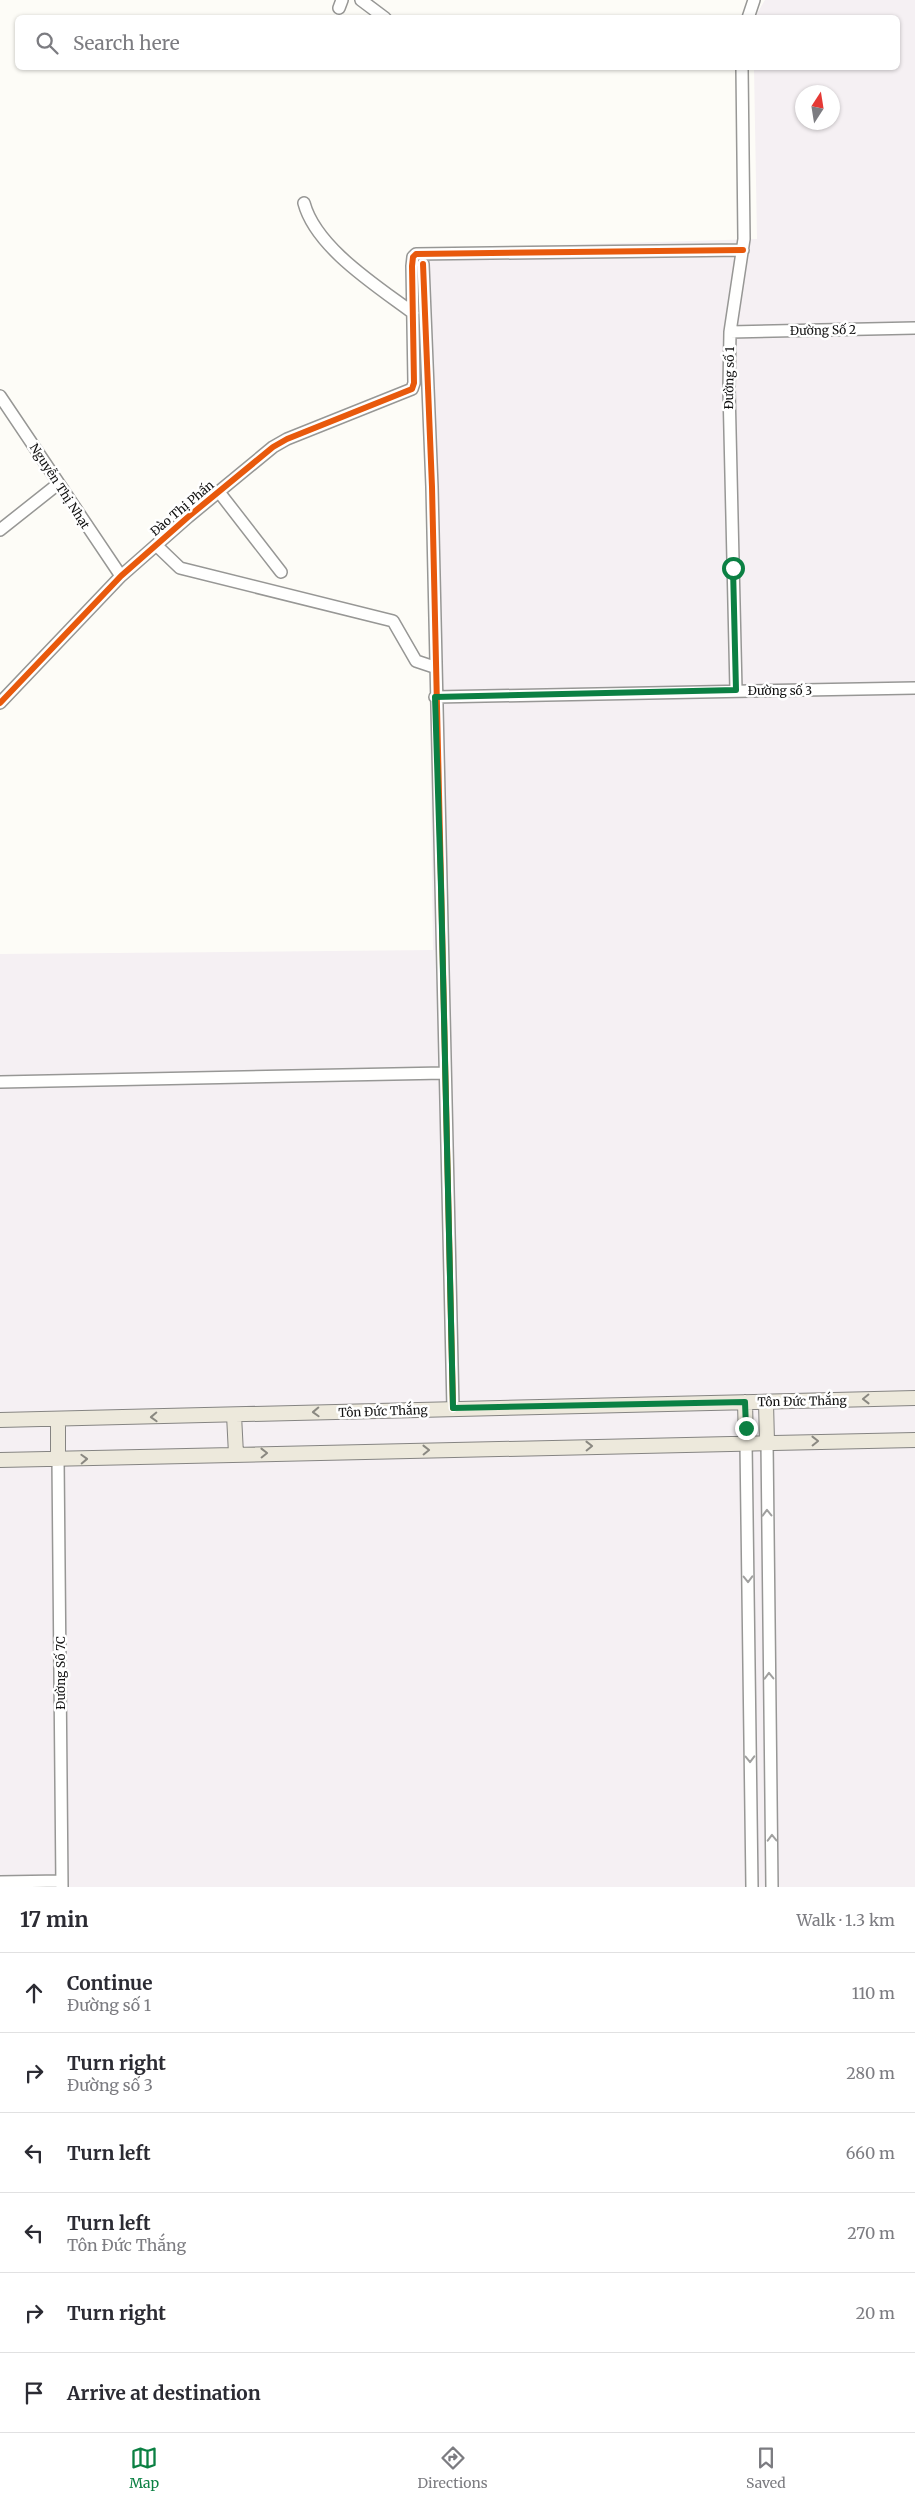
<!DOCTYPE html>
<html lang="en">
<head>
<meta charset="utf-8">
<style>
  :root { --surface:#fff; --page:#f2f2f3; --text:#2b2b33; --muted:#7c7c81; --line:#e1e1e2; --accent:#0b8043 }
  body { margin:0; font-family:Merriweather,serif; background:var(--page); color:var(--text) }
  .compass { position:absolute; left:795px; top:85px; width:45px; height:45px; border-radius:50%; background:var(--surface); box-shadow:0 1px 4px #0004; rotate:12deg }
  .stop { position:absolute; width:15px; height:15px; margin:-11px; border:4px solid #0b8043; border-radius:50%; background:#fff }
  .stop.end { background:#0b8043; border-color:#fff; box-shadow:0 1px 5px #0008 }
  .list { margin:0; padding:0; list-style:none }
  h2 { display:flex; justify-content:space-between; align-items:center; height:65px; margin:0; padding:0 20px; font-size:21px }
  h2 small { font-size:16px; font-weight:400; color:var(--muted) }
  .list li { display:grid; grid-template-columns:32px 1fr auto; gap:15px; align-items:center; box-sizing:border-box; height:80px; padding:0 20px; border-top:1px solid var(--line) }
  .list b { display:block; font-size:19px; white-space:nowrap }
  .list p { margin:0; font-size:16px; white-space:nowrap; color:var(--muted) }
  .list em { font-size:16px; font-style:normal; color:var(--muted) }
  .icon { flex:none; width:28px; height:28px; fill:none; stroke:currentColor; stroke-width:2; stroke-linecap:round; stroke-linejoin:round }
  .map { position:relative; flex:none; width:915px; height:1887px; overflow:hidden }
  .search { position:absolute; background:var(--surface); box-shadow:0 1px 4px #0004; left:15px; right:15px; top:15px; height:55px; display:flex; align-items:center; gap:12px; box-sizing:border-box; padding:0 18px; border-radius:8px; color:var(--muted); font-size:19px }
  .sheet { height:545px; background:var(--surface) }
  nav { display:flex; justify-content:space-around; align-items:center; box-sizing:border-box; height:70px; border-top:1px solid var(--line); background:var(--surface); font-size:14px; color:var(--muted) }
  nav a { display:grid; justify-items:center; gap:2px }
  nav .on { color:var(--accent) }
  .map>svg:first-child { display:block }
  .industrial { fill:#f5f0f3; fill-rule:evenodd }
  .lines { fill:none; stroke-linecap:round; stroke-linejoin:round }
  .minor-casing { stroke:#979795; stroke-width:14 }
  .major-casing { stroke:#858482; stroke-width:16 }
  .minor { stroke:#fffffe; stroke-width:11 }
  .major { stroke:#ede9dc; stroke-width:14 }
  .cycleway-casing { stroke:#fff; stroke-width:9 }
  .cycleway { stroke:#e8590c; stroke-width:6 }
  .oneway { stroke:#8a8881 }
  .oneway2 { stroke:#a0a09f }
  .route { stroke:#0b8043; stroke-width:6 }
  .labels { text-anchor:middle; dominant-baseline:central; stroke-width:5; stroke-linejoin:round; paint-order:stroke }
  .street-label { font-size:12px; fill:#111; stroke:#fff }
</style>
</head>
<body>
<div class="map">
<svg width="915" height="1887" viewBox="0 0 915 1887">
  <rect width="100%" height="100%" fill="#fdfcf7"/>
  <path class="industrial" d="M765 0H915V1887H0V954L433 950 424 249 757 239 754 68H898V18H754ZM802 92H832V122H802Z"/>
  <g class="lines">
    <defs>
      <path id="minor" d="M361 0 385 18
        M339 8 342 0
        M748 18 754 0
        M304 203C316 248 377 286 413 313
        M423 264 432 487 453 1408
        M730 332 915 328
        M0 396 121 576
        M219 492 281 572
        M0 530 58 484
        M156 545 180 568 393 621 416 661 434 667
        M736 690 729 388 730 332 744 239 742 68
        M435 697 915 688
        M0 703 121 576 188 517 273 447 287 439 412 389 414 383 412 266 413 257 416 254 743 250
        M0 1082 444 1073
        M767 1442 772 1887
        M746 1443 752 1887
        M58 1459 62 1887
        M0 1882 62 1881"/>
      <path id="major" d="M745 1402 746 1443
        M766 1402 767 1442
        M234 1415 236 1454
        M0 1420 915 1398
        M58 1459V1420
        M0 1460 915 1440"/>
    </defs>
    <use href="#minor" class="minor-casing"/>
    <use href="#major" class="major-casing"/>
    <use href="#minor" class="minor"/>
    <use href="#major" class="major"/>
    <defs>
      <path id="cycleway" d="M423 264 432 487 453 1408
        M0 703 121 576 188 517 273 447 287 439 412 389 414 383 412 266 413 257 416 254 743 250"/>
    </defs>
    <use href="#cycleway" class="cycleway-casing"/>
    <use href="#cycleway" class="cycleway"/>
  </g>
  <defs><path id="oneway-chevron" d="M-2-3.5L2.5 0L-2 3.5" fill="none" stroke-width="1.6" stroke-linecap="round" stroke-linejoin="round" transform="scale(1.25)"/></defs>
  <g class="oneway">
    <use href="#oneway-chevron" transform="translate(866 1399) rotate(179)"/>
    <use href="#oneway-chevron" transform="translate(316 1412) rotate(178)"/>
    <use href="#oneway-chevron" transform="translate(154 1417) rotate(178)"/>
    <use href="#oneway-chevron" transform="translate(815 1441) rotate(-1)"/>
    <use href="#oneway-chevron" transform="translate(589 1446) rotate(-1)"/>
    <use href="#oneway-chevron" transform="translate(426 1450) rotate(-1)"/>
    <use href="#oneway-chevron" transform="translate(264 1453) rotate(-1)"/>
    <use href="#oneway-chevron" transform="translate(84 1459) rotate(-2)"/>
  </g>
  <g class="oneway2">
    <use href="#oneway-chevron" transform="translate(767 1513) rotate(-91)"/>
    <use href="#oneway-chevron" transform="translate(748 1579) rotate(89)"/>
    <use href="#oneway-chevron" transform="translate(769 1676) rotate(-91)"/>
    <use href="#oneway-chevron" transform="translate(750 1759) rotate(89)"/>
    <use href="#oneway-chevron" transform="translate(772 1838) rotate(-91)"/>
  </g>
  <g class="lines">
    <path class="route" d="M733 568 736 690 435 697 441 887 453 1408 745 1402 746 1428"/>
  </g>
  <g class="labels">
    <g class="street-label">
      <text transform="translate(823 330) rotate(-1)">Đường Số 2</text>
      <text transform="translate(729 378) rotate(-89)">Đường số 1</text>
      <text transform="translate(60 486) rotate(57)">Nguyễn Thị Nhạt</text>
      <text transform="translate(182 508) rotate(-40)">Đào Thị Phấn</text>
      <text x="780" y="690">Đường số 3</text>
      <text transform="translate(802 1401) rotate(-1)">Tôn Đức Thắng</text>
      <text transform="translate(383 1411) rotate(-2)">Tôn Đức Thắng</text>
      <text transform="translate(60 1673) rotate(-90)">Đường Số 7C</text>
    </g>
  </g>
</svg>
<svg class="compass" viewBox="-18 -18 36 36"><path d="M0-13l5 13h-10z" fill="#e53935"/><path d="M0 13l5-13h-10z" fill="#7c7c81"/></svg>
<div class="stop" style="left:733px;top:568px"></div>
<div class="stop end" style="left:746px;top:1428px"></div>
<div class="search"><svg class="icon" aria-label="search" viewBox="0 0 24 24"><circle cx="10" cy="10" r="6"/><path d="M15 15l6 6"/></svg>Search here</div>
</div>
<section class="sheet">
<h2>17 min<small>Walk · 1.3 km</small></h2>
<ul class="list">
<li><svg class="icon" aria-label="ahead" viewBox="0 0 24 24"><path d="M12 20V5M6 11l6-6 6 6"/></svg><div><b>Continue</b><p>Đường số 1</p></div><em>110 m</em></li>
<li><svg class="icon" aria-label="right" viewBox="0 0 24 24"><path d="M7 20v-9h11M14 6l5 5-5 5"/></svg><div><b>Turn right</b><p>Đường số 3</p></div><em>280 m</em></li>
<li><svg class="icon" aria-label="left" viewBox="0 0 24 24"><path d="M17 20v-9H6M10 6l-5 5 5 5"/></svg><div><b>Turn left</b></div><em>660 m</em></li>
<li><svg class="icon" aria-label="left" viewBox="0 0 24 24"><path d="M17 20v-9H6M10 6l-5 5 5 5"/></svg><div><b>Turn left</b><p>Tôn Đức Thắng</p></div><em>270 m</em></li>
<li><svg class="icon" aria-label="right" viewBox="0 0 24 24"><path d="M7 20v-9h11M14 6l5 5-5 5"/></svg><div><b>Turn right</b></div><em>20 m</em></li>
<li><svg class="icon" aria-label="arrive" viewBox="0 0 24 24"><path d="M6 21V4h12l-3 4 3 4H6"/></svg><div><b>Arrive at destination</b></div></li>
</ul>
</section>
<nav>
<a class="on"><svg class="icon" aria-label="map" viewBox="0 0 24 24"><path d="M3 6l6-2 6 2 6-2v14l-6 2-6-2-6 2zM9 4v14M15 6v14"/></svg>Map</a>
<a><svg class="icon" aria-label="directions" viewBox="0 0 24 24"><path d="M12 3l9 9-9 9-9-9zM9 14v-3h6M13 9l2 2-2 2"/></svg>Directions</a>
<a><svg class="icon" aria-label="saved" viewBox="0 0 24 24"><path d="M7 4h10v16l-5-4-5 4z"/></svg>Saved</a>
</nav>
</body>
</html>
